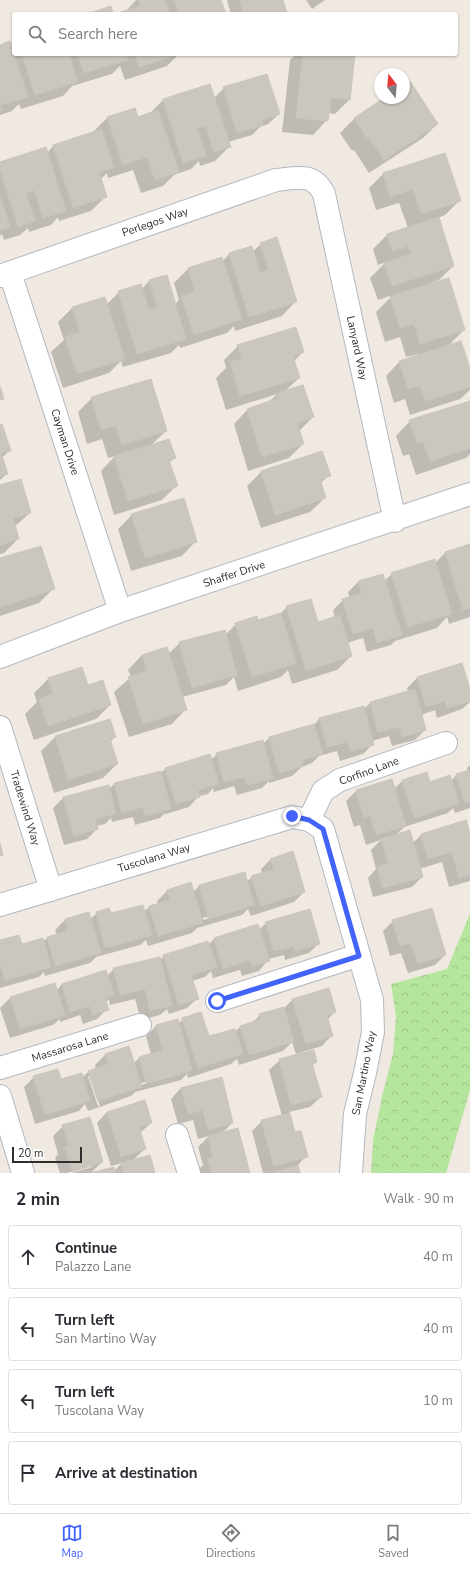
<!DOCTYPE html>
<html lang="en">
<head>
<meta charset="utf-8">
<style>
  :root { --surface:#fff; --page:#f2f2f3; --text:#2b2b33; --muted:#7c7c81; --line:#e1e1e2; --accent:#4264fb }
  body { margin:0; font-family:"Nunito Sans",sans-serif; background:var(--page); color:var(--text) }
  .compass { position:absolute; left:374px; top:68px; width:36px; height:36px; border-radius:50%; background:var(--surface); box-shadow:0 1px 3px #0004; rotate:344deg }
  .scale { position:absolute; left:12px; bottom:10px; width:70px; box-sizing:border-box; padding-left:4px; border:2px solid #2e2e2e; border-top:0; font-size:11px; line-height:14px; white-space:nowrap; color:#2e2e2e; -webkit-text-stroke:3px #fff; paint-order:stroke }
  .stop { position:absolute; width:12px; height:12px; margin:-9px; border:3px solid #4264fb; border-radius:50%; background:#fff }
  .stop.end { background:#4264fb; border-color:#fff; box-shadow:0 1px 4px #0008 }
  .list { margin:0; padding:0; list-style:none }
  h2 { display:flex; justify-content:space-between; align-items:center; height:52px; margin:0; padding:0 16px; font-size:17px }
  h2 small { font-size:13px; font-weight:400; color:var(--muted) }
  .list li { display:grid; grid-template-columns:26px 1fr auto; gap:12px; align-items:center; box-sizing:border-box; height:64px; margin:0 8px 8px; padding:0 8px; border:1px solid var(--line); border-radius:4px }
  .list b { display:block; font-size:15px; white-space:nowrap }
  .list p { margin:0; font-size:13px; white-space:nowrap; color:var(--muted) }
  .list em { font-size:13px; font-style:normal; color:var(--muted) }
  .icon { flex:none; width:22px; height:22px; fill:none; stroke:currentColor; stroke-width:2; stroke-linecap:round; stroke-linejoin:round }
  .map { position:relative; flex:none; width:470px; height:1173px; overflow:hidden }
  .search { position:absolute; background:var(--surface); box-shadow:0 1px 3px #0004; left:12px; right:12px; top:12px; height:44px; display:flex; align-items:center; gap:10px; box-sizing:border-box; padding:0 14px; border-radius:4px; color:var(--muted); font-size:15px }
  .sheet { height:340px; background:var(--surface) }
  nav { display:flex; justify-content:space-around; align-items:center; box-sizing:border-box; height:56px; border-top:1px solid var(--line); background:var(--surface); font-size:11px; color:var(--muted) }
  nav a { display:grid; justify-items:center; gap:2px }
  nav .on { color:var(--accent) }
  .map>svg:first-child { display:block }
  .forest { fill:url(#forest-crowns) }
  .shadow { fill:#0003; fill-rule:evenodd }
  .building { fill:#cbc7bf; stroke:#cbc5ba }
  .lines { fill:none; stroke-linecap:round; stroke-linejoin:round }
  .minor-casing { stroke:#b4b7c1; stroke-width:24 }
  .minor { stroke:#fff; stroke-width:22 }
  .route { stroke:#4264fb; stroke-width:5 }
  .labels { text-anchor:middle; dominant-baseline:central; stroke-width:3; stroke-linejoin:round; paint-order:stroke }
  .street-label { font-size:11px; fill:#2e2e2e; stroke:#fff }
</style>
</head>
<body>
<div class="map">
<svg width="470" height="1173" viewBox="0 0 470 1173">
  <defs>
    <pattern id="forest-crowns" width="20" height="18" patternUnits="userSpaceOnUse"><rect width="20" height="18" fill="#b6e59e"/><path d="M2 6a3 3 0 1 1 6 0M12 15a3 3 0 1 1 6 0" fill="none" stroke="#9dc588"/></pattern>
  </defs>
  <rect width="100%" height="100%" fill="#efe9e1"/>
  <path class="forest" d="M470 914V1090L446 1173H371L373 1140 382 1096 393 1054 396 1016 391 984 447 969Z"/>
  <path class="shadow" d="M136 0H220L225 14H120L125 12Z
    M228 0H282L286 13 285 14H231L227 1Z
    M306 0H325L312 9Z
    M14 42V54H179L167 66 125 80 120 66 112 74 72 86 63 96 21 109 19 104 12 111 0 115V46L10 45Z
    M296 54H354L349 100 335 114 328 113 327 120 313 135 282 132 290 60Z
    M210 85 214 98 224 88 279 114 268 124 260 127 252 135 228 142 229 147 215 161 200 166 199 161 191 169 174 175 163 186 141 193 133 170 108 178 107 173 100 180 105 197 91 211 59 221 58 217 51 225 29 232 28 228 20 235 4 240 2 234 0 236V163L47 153 54 145 93 133V132L107 118H137L149 114 163 100Z
    M404 86 437 124 423 138 369 173 354 150 352 151 340 133 354 119 386 98H404Z
    M383 174 459 201 445 215 438 218 453 266 439 280 425 285 464 330 448 346 470 371V390L460 399 410 415 405 399 394 403 386 376 400 361 418 356V354L406 357 400 337 385 342 376 312 393 295 378 300 370 278 386 262 378 265 373 249 387 235 408 228 399 203 376 210 369 188Z
    M261 244 296 301 282 316 235 331 234 326 227 333 180 348 179 345 171 353 123 367 121 361 109 373 63 388 51 352 64 340 58 322 72 308 104 298 106 305 119 292 142 289 149 281 175 304 179 300 174 283 188 269 223 261 229 254 252 252Z
    M238 346 303 352 294 361 299 378 285 391 313 417 299 431 303 444 289 458 248 471 234 424 248 409 268 403 277 394 226 410 216 378 226 368 224 360Z
    M92 398 166 431 151 445 175 458 169 463 176 486 162 500 114 515 101 471 115 456 108 458 102 439 87 444 78 412Z
    M470 403V454L466 458 416 475 409 454 403 456 396 436 410 421Z
    M0 426 10 450 2 458 7 474 0 480Z
    M261 472 329 475 320 484 325 498 310 512 261 528 247 486Z
    M0 486 30 513 14 527 18 539 4 553 0 554Z
    M132 515 196 541 182 556 131 571 118 529Z
    M470 546V617L449 624 447 617 437 628 395 641 391 645 367 652 363 638 347 643 351 656 337 670 292 684 288 670 281 677 238 691 234 677 226 685 182 697 186 709 172 724 129 737 114 692 131 677 128 670 142 655 168 654 180 643 225 635 236 624 257 622 279 615 287 607 317 623 335 618 333 610 343 600 350 598 348 592 358 582 384 581 392 574 435 563 446 552Z
    M0 559 53 589 39 603 0 616Z
    M417 678 470 692V702L462 709 437 718 435 710 421 715 425 730 415 740 392 746 389 736 372 741 373 744 363 754 340 761 337 751 319 756 312 763 302 767 292 776 269 783V781L262 788 237 795 234 786 214 792 213 788 208 794 199 796 189 807 166 814 165 813 160 818 135 825 133 817 112 822 111 818 105 824 96 826 97 829 87 839 64 845 53 808 63 798 109 789 114 784 160 774 165 769 210 755 211 760 217 754 263 744 269 738 314 725 319 719 364 709 370 703 408 692 407 688Z
    M48 679 87 687 110 705 96 719 34 740 25 714 37 702 34 693Z
    M109 720 115 737 110 742 117 764 103 778 54 793 41 751 55 737Z
    M470 765V808L455 813 453 808 448 813 404 827 395 836 413 843 421 835 470 836V881L449 887 442 862 419 869 422 877 412 887 373 897 368 878 376 869 371 850 381 840 366 845 360 825 354 827 346 801 356 791 392 780 394 789 402 781 429 783 451 781 456 775 468 772 467 768Z
    M271 859 304 892 294 902 251 916 248 909 242 915 197 928 192 933 148 946 146 940 140 945 96 957 90 963 45 976 44 972 39 977 0 988V941L21 946 43 942 47 938 57 935 55 930 65 920 90 919 97 913 110 914 144 912 149 907 158 904 157 901 167 891 193 892 199 886 244 874 246 882 252 877 262 874 261 869ZM242 907V909L203 920V918Z
    M393 921 445 955 435 965 408 973 401 953 390 956 383 931Z
    M266 923 319 943 309 953 285 960 284 955 269 959 259 971 242 976 240 970 213 978 211 971 205 977 192 981 198 998 187 1008 169 1014 167 1009 160 1015 141 1020 135 999 110 1005 109 999 105 1003 107 1009 97 1019 83 1024 80 1015 60 1022V1019L53 1025 10 1038 0 1008 10 998 54 984 56 991 62 984 107 976 114 969 160 960 164 956 208 945 214 939 258 926 259 930Z
    M292 1000 335 1012 327 1020 332 1035 322 1046 296 1054 292 1042 283 1051 239 1065 237 1059 231 1064 188 1078 187 1074 181 1080 135 1092 131 1096 88 1111 85 1104 79 1111 35 1124 24 1087 34 1077 61 1080 82 1078 88 1072 96 1069 95 1065 105 1055 134 1063 139 1058 151 1054 146 1036 156 1026 178 1024 183 1019 208 1038 235 1032 240 1027 252 1023 260 1015 283 1009ZM180 1072V1074L141 1085V1083ZM88 1076H90L100 1106H98Z
    M280 1060 316 1062 312 1066 321 1097 310 1107 289 1112 295 1133 306 1156 297 1166 299 1173H263L252 1131 262 1121 282 1116 269 1070Z
    M221 1079 232 1123 222 1133 249 1173H199L198 1170 203 1165 198 1147 209 1136 198 1139 193 1120 178 1124 171 1099 181 1088Z
    M107 1112 151 1123 140 1133 145 1149 133 1160 154 1173H94L114 1171 122 1163 111 1166 97 1123Z
    M63 1126 102 1162 91 1173H72L92 1167V1165L67 1173H60L55 1158 58 1154 53 1136Z"/>
  <path class="building" d="M139 0H165L170 14H122L121 12 141 6Z
    M174 0H221L226 14H179Z
    M240 0H283L287 13 244 14Z
    M111 6 113 14H87Z
    M10 41 28 97 0 105 2 110 0 111V45Z
    M22 54H69L78 82 35 95Z
    M78 54H126L128 60 84 73Z
    M135 54H178L139 67Z
    M303 54H355L350 100 331 98 328 121 296 118Z
    M267 74 280 114 262 120 263 125 237 133 223 87Z
    M410 81 438 124 384 160 368 136 367 138 354 118 384 98H404V85Z
    M210 84 231 147 214 152 206 126 197 128 206 156 183 163 163 99Z
    M135 108 138 117 158 110 179 172 155 180 147 157 123 165 107 117Z
    M102 129 114 168 99 172 107 197 73 208 53 145Z
    M46 147 66 211 43 218 34 190 26 193 35 221 18 227 0 169V162Z
    M445 153 461 201 421 214 413 189 390 197 383 173Z
    M0 196 10 227 0 230Z
    M439 217 454 266 392 286 384 263 411 254 408 246 392 251 387 234Z
    M277 237 297 302 249 317 229 253 252 246 260 273 269 270 260 243Z
    M222 257 242 319 194 335 181 296 195 292 188 268Z
    M167 275 186 339 137 354 118 291 141 284 149 310 157 307 149 280Z
    M449 278 465 330 420 344 414 324 400 328 390 296Z
    M105 297 125 359 77 374 65 337 80 332 72 307Z
    M296 327 304 352 293 356 300 378 240 396 230 362 242 359 237 345Z
    M461 341 470 368V387L425 401 420 386 408 389 399 361Z
    M151 379 167 431 122 445 116 426 101 430 91 397Z
    M303 385 314 417 297 423 304 444 262 457 247 409 278 398 277 393Z
    M0 386 4 399 0 400Z
    M470 401V448L430 461 423 441 417 443 409 420Z
    M2 424 11 451 1 453 8 474 0 477V425Z
    M169 439 176 458 169 460 178 486 128 501 114 456Z
    M322 451 331 476 320 479 326 498 275 515 261 471Z
    M21 479 31 513 13 518 19 539 0 545V485Z
    M184 498 197 542 145 558 131 514Z
    M470 544V608L463 610 445 552Z
    M41 546 55 589 0 607V558Z
    M435 559 452 614 408 627 391 573Z
    M383 574 402 635 377 643 373 628 353 634 342 599 362 593 358 581Z
    M311 599 318 622 340 615 352 656 306 671 286 606Z
    M281 613 296 663 252 677 235 623 257 616 258 620Z
    M225 630 237 675 192 688 179 642Z
    M167 647 187 710 143 724 128 677 147 671 142 655Z
    M462 663 470 689V701L447 708 445 701 426 707 417 677Z
    M82 667 88 685 103 680 111 705 48 726 39 699 53 694 48 678Z
    M415 689 426 730 402 737 399 727 378 732 370 702Z
    M364 706 374 745 350 751 347 742 327 747 319 718Z
    M110 719 116 737 110 739 118 764 68 780 55 736Z
    M314 724 323 754 302 760 303 766 279 773 269 737Z
    M263 740 273 778 247 785 244 777 224 782 216 753Z
    M210 754 219 784 198 790 200 797 176 804 165 768Z
    M470 770V802L465 803 456 774Z
    M161 771 171 809 145 816 143 807 122 813 114 783Z
    M427 772 430 782 450 775 459 803 414 818 402 780Z
    M392 779 406 826 376 835 370 815 364 818 356 790Z
    M109 785 116 814 95 819 98 829 74 836 63 797Z
    M466 820 470 833V874L459 878 452 852 428 859 421 834Z
    M410 830 423 877 383 888 377 867 388 864 381 839Z
    M0 843 3 855 0 856Z
    M293 851 305 892 261 906 251 876 274 869 270 859Z
    M245 872 254 905 208 918 199 885Z
    M191 882 203 923 158 936 149 906 170 900 167 890Z
    M143 905 152 935 105 948 96 912 109 908 111 913Z
    M432 908 446 955 418 964 411 943 400 946 392 920Z
    M310 909 320 944 295 951 294 946 274 951 265 922Z
    M89 912 101 953 55 966 47 937 68 931 65 919Z
    M258 924 270 961 252 966 250 960 223 969 214 938Z
    M19 935 22 944 43 938 51 967 5 980 0 963V940Z
    M208 941 217 967 191 975 199 999 179 1005 163 955Z
    M160 957 172 1006 150 1010 145 989 120 995 113 968Z
    M106 970 114 995 105 998 109 1010 93 1015 90 1006 70 1012 62 984Z
    M55 983 65 1015 20 1029 10 997Z
    M329 988 336 1012 327 1015 333 1036 306 1044 292 999Z
    M284 1007 294 1042 249 1055 240 1026 261 1019 259 1014Z
    M201 1012 209 1036 235 1029 243 1054 198 1068 182 1018Z
    M178 1019 192 1070 146 1083 139 1057 163 1050 156 1025Z
    M129 1046 142 1087 98 1101 88 1071 108 1064 105 1054Z
    M314 1050 317 1062 312 1064 322 1097 291 1105 279 1059Z
    M58 1069 61 1079 82 1073 90 1101 45 1115 33 1076Z
    M222 1077 233 1123 208 1130 203 1110 188 1114 181 1088Z
    M145 1100 152 1123 139 1127 146 1149 121 1157 107 1112Z
    M290 1113 295 1132 301 1131 308 1157 274 1166 261 1120Z
    M90 1117 103 1162 72 1172 65 1147 69 1145 62 1125Z
    M238 1128 250 1173H212L208 1159 213 1157 208 1136Z
    M150 1155 155 1173H124L121 1163Z
    M298 1165 300 1173H271Z
    M114 1167 116 1173H90Z"/>
  <g class="lines">
    <defs>
      <path id="minor" d="M10 273 120 611
        M0 276 276 180C298 178 313 172 324 194L395 521
        M0 657 120 611 470 494
        M0 727 51 890
        M309 820 323 791 340 780 446 743
        M0 905 292 817 309 820 323 829 372 1000 373 1032 365 1073 355 1114 351 1173
        M217 1001 359 955
        M0 1068 140 1025
        M0 1096 23 1173
        M177 1135 189 1173"/>
    </defs>
    <use href="#minor" class="minor-casing"/>
    <use href="#minor" class="minor"/>
  </g>
  <g class="lines">
    <path class="route" d="M217 1001 359 956 323 829 309 820 292 816"/>
  </g>
  <g class="labels">
    <g class="street-label">
      <text transform="translate(155 222) rotate(-19)">Perlegos Way</text>
      <text transform="translate(357 348) rotate(78)">Lanyard Way</text>
      <text transform="translate(65 442) rotate(72)">Cayman Drive</text>
      <text transform="translate(234 574) rotate(-18)">Shaffer Drive</text>
      <text transform="translate(369 771) rotate(-20)">Corfino Lane</text>
      <text transform="translate(25 808) rotate(73)">Tradewind Way</text>
      <text transform="translate(154 858) rotate(-17)">Tuscolana Way</text>
      <text transform="translate(70 1047) rotate(-17)">Massarosa Lane</text>
      <text transform="translate(364 1073) rotate(-79)">San Martino Way</text>
    </g>
  </g>
</svg>
<svg class="compass" viewBox="-18 -18 36 36"><path d="M0-13l5 13h-10z" fill="#e53935"/><path d="M0 13l5-13h-10z" fill="#7c7c81"/></svg>
<div class="scale">20 m</div>
<div class="stop" style="left:217px;top:1001px"></div>
<div class="stop end" style="left:292px;top:816px"></div>
<div class="search"><svg class="icon" aria-label="search" viewBox="0 0 24 24"><circle cx="10" cy="10" r="6"/><path d="M15 15l6 6"/></svg>Search here</div>
</div>
<section class="sheet">
<h2>2 min<small>Walk · 90 m</small></h2>
<ul class="list">
<li><svg class="icon" aria-label="ahead" viewBox="0 0 24 24"><path d="M12 20V5M6 11l6-6 6 6"/></svg><div><b>Continue</b><p>Palazzo Lane</p></div><em>40 m</em></li>
<li><svg class="icon" aria-label="left" viewBox="0 0 24 24"><path d="M17 20v-9H6M10 6l-5 5 5 5"/></svg><div><b>Turn left</b><p>San Martino Way</p></div><em>40 m</em></li>
<li><svg class="icon" aria-label="left" viewBox="0 0 24 24"><path d="M17 20v-9H6M10 6l-5 5 5 5"/></svg><div><b>Turn left</b><p>Tuscolana Way</p></div><em>10 m</em></li>
<li><svg class="icon" aria-label="arrive" viewBox="0 0 24 24"><path d="M6 21V4h12l-3 4 3 4H6"/></svg><div><b>Arrive at destination</b></div></li>
</ul>
</section>
<nav>
<a class="on"><svg class="icon" aria-label="map" viewBox="0 0 24 24"><path d="M3 6l6-2 6 2 6-2v14l-6 2-6-2-6 2zM9 4v14M15 6v14"/></svg>Map</a>
<a><svg class="icon" aria-label="directions" viewBox="0 0 24 24"><path d="M12 3l9 9-9 9-9-9zM9 14v-3h6M13 9l2 2-2 2"/></svg>Directions</a>
<a><svg class="icon" aria-label="saved" viewBox="0 0 24 24"><path d="M7 4h10v16l-5-4-5 4z"/></svg>Saved</a>
</nav>
</body>
</html>
